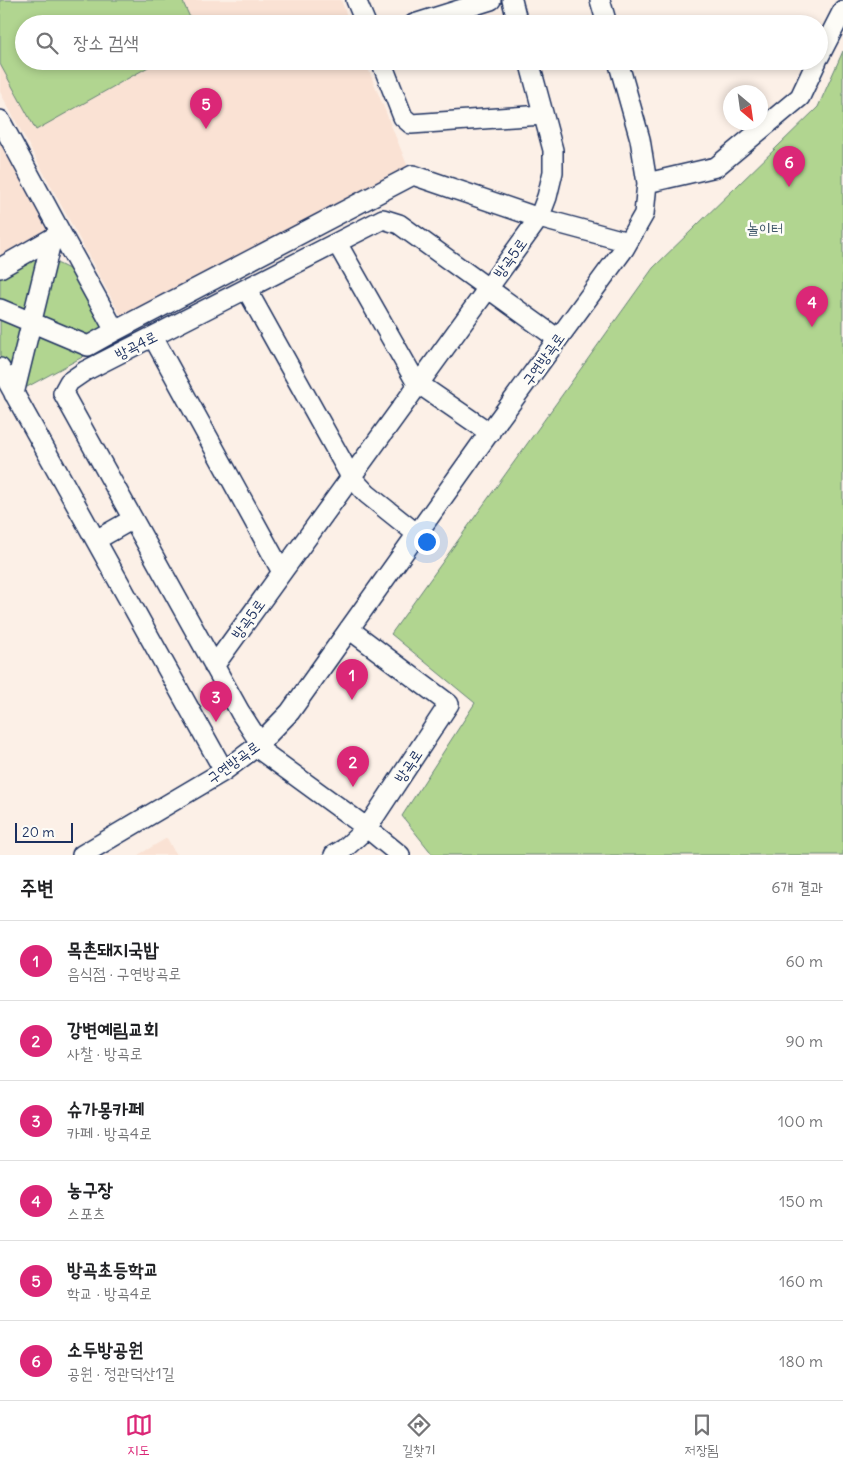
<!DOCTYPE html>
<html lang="ko">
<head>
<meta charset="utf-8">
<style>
  :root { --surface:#fff; --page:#f6f6f6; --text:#202124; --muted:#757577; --line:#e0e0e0; --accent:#db2777 }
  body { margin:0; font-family:Delius,"Poor Story",sans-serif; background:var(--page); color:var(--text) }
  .compass { position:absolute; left:723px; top:85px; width:45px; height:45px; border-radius:50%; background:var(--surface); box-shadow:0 2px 8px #0003; rotate:151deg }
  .scale { position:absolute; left:15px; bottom:12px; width:58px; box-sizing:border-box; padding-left:5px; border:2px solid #1b2f5e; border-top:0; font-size:14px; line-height:18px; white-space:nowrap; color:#1b2f5e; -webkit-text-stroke:4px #fdfcf7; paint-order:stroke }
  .you { position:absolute; left:426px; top:541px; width:18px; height:18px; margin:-12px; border:4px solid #fff; border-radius:50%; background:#1a73e8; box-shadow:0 0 0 8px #1a73e833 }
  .badge { display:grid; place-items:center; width:32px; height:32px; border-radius:50%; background:var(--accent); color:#fff; font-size:16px; font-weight:700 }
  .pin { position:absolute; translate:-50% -41px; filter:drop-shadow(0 1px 2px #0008) }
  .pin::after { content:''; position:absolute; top:26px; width:18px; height:15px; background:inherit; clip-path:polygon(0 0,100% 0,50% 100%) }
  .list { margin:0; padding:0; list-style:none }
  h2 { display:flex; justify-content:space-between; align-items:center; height:65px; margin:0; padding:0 20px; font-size:21px }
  h2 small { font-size:16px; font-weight:400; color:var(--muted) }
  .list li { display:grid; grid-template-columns:32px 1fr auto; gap:15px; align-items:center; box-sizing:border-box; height:80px; padding:0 20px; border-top:1px solid var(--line) }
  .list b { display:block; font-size:19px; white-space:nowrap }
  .list p { margin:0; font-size:16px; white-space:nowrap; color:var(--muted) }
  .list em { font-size:16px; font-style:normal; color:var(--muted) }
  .icon { flex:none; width:28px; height:28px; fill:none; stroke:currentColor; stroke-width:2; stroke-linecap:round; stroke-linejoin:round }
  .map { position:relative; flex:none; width:843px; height:855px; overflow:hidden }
  .search { position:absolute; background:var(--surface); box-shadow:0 2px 8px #0003; left:15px; right:15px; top:15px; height:55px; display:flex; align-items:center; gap:12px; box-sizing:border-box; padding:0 18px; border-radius:28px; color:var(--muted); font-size:19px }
  .sheet { height:545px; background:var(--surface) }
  nav { display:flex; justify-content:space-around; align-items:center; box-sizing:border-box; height:70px; border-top:1px solid var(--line); background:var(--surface); font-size:14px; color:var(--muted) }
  nav a { display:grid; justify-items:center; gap:2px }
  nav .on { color:var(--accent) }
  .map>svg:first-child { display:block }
  .built { fill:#fae2d4 }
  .green { fill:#b1d590; stroke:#668277 }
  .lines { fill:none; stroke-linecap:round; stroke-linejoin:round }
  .street-casing { stroke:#1b2f5e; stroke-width:22 }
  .street { stroke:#fdfcf7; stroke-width:19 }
  .labels { text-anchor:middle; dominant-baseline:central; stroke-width:5; stroke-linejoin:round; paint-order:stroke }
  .park-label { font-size:15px; fill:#40586a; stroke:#fdfcf7 }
  .street-label { font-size:15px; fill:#1b2f5e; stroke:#fdfcf7 }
</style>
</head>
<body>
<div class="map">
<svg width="843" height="855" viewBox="0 0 843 855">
  <rect width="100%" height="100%" fill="#fcf0e7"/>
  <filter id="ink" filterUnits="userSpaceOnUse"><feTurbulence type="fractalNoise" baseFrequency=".02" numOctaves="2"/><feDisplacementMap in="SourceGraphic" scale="10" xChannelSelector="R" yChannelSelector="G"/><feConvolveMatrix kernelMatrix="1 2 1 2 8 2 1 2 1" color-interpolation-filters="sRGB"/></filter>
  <g filter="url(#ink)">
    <path class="built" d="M0 0H341L350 24H24V61H365L408 167 122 318 0 92Z
      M0 134 51 230 0 258Z
      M167 838 176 855H138Z"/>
    <path class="green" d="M0 0H182L193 24H24V61H159L36 130 0 64Z
      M843 51V855H433L402 816 475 703 391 634 653 268 818 107Z
      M29 259 59 264 75 272 112 341 14 394 0 368V273Z"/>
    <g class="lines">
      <defs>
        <path id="street" d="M356 0 366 24
          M512 0 518 24
          M600 0 607 24
          M414 24 491 0
          M819 57 843 10
          M381 61 403 117 411 124 543 115
          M0 120 61 233
          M647 183 716 167 800 97 817 61
          M337 243 416 382 490 433
          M0 268 61 233 115 331 88 346 0 309
          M247 290 351 477 367 494 417 534
          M115 331 413 175 539 218 628 242
          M153 337 282 572
          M0 368 224 771
          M14 394 52 238
          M96 540 133 519
          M214 666 539 218 547 197 553 172V150L529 61
          M260 743 240 712 63 393 69 382 85 371 383 219 399 224 558 339
          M256 747 367 828 400 855
          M82 855 224 771 256 747 290 712 494 426 624 249 644 214 647 183 640 139 618 61
          M334 855 344 849 367 828 449 704 349 629"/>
      </defs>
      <use href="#street" class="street-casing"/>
      <use href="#street" class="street"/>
    </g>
  </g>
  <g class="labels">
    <g class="park-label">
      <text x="765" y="228">놀이터</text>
    </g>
    <g class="street-label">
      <text transform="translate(510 258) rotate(-54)">방곡5로</text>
      <text transform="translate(136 345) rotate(-27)">방곡4로</text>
      <text transform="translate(543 359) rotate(-54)">구연방곡로</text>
      <text transform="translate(248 619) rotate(-54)">방곡5로</text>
      <text transform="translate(233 762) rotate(-36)">구연방곡로</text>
      <text transform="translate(408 766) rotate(-56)">방곡로</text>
    </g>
  </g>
</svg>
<svg class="compass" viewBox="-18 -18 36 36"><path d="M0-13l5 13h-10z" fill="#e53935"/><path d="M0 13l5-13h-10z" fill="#757577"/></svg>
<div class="scale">20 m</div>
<div class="you"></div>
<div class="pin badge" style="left:352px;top:700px">1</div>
<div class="pin badge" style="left:353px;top:787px">2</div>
<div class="pin badge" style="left:216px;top:722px">3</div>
<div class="pin badge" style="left:812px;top:327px">4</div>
<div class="pin badge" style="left:206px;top:129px">5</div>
<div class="pin badge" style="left:789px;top:187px">6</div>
<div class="search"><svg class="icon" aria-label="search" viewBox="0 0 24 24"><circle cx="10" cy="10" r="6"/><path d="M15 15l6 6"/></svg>장소 검색</div>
</div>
<section class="sheet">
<h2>주변<small>6개 결과</small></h2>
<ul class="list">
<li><span class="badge">1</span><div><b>목촌돼지국밥</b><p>음식점 · 구연방곡로</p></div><em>60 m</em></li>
<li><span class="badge">2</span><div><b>강변예림교회</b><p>사찰 · 방곡로</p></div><em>90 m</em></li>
<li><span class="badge">3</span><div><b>슈가몽카페</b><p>카페 · 방곡4로</p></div><em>100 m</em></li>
<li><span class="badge">4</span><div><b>농구장</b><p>스포츠</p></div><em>150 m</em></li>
<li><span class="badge">5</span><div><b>방곡초등학교</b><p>학교 · 방곡4로</p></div><em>160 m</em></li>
<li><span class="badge">6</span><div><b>소두방공원</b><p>공원 · 정관덕산1길</p></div><em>180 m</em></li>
</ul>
</section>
<nav>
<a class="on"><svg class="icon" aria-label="map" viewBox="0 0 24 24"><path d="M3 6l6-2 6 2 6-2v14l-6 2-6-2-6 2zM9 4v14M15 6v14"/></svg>지도</a>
<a><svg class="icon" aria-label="directions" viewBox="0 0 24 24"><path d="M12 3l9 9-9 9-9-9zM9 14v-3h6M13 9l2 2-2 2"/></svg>길찾기</a>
<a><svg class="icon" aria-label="saved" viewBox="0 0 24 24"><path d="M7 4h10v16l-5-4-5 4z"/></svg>저장됨</a>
</nav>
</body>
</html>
